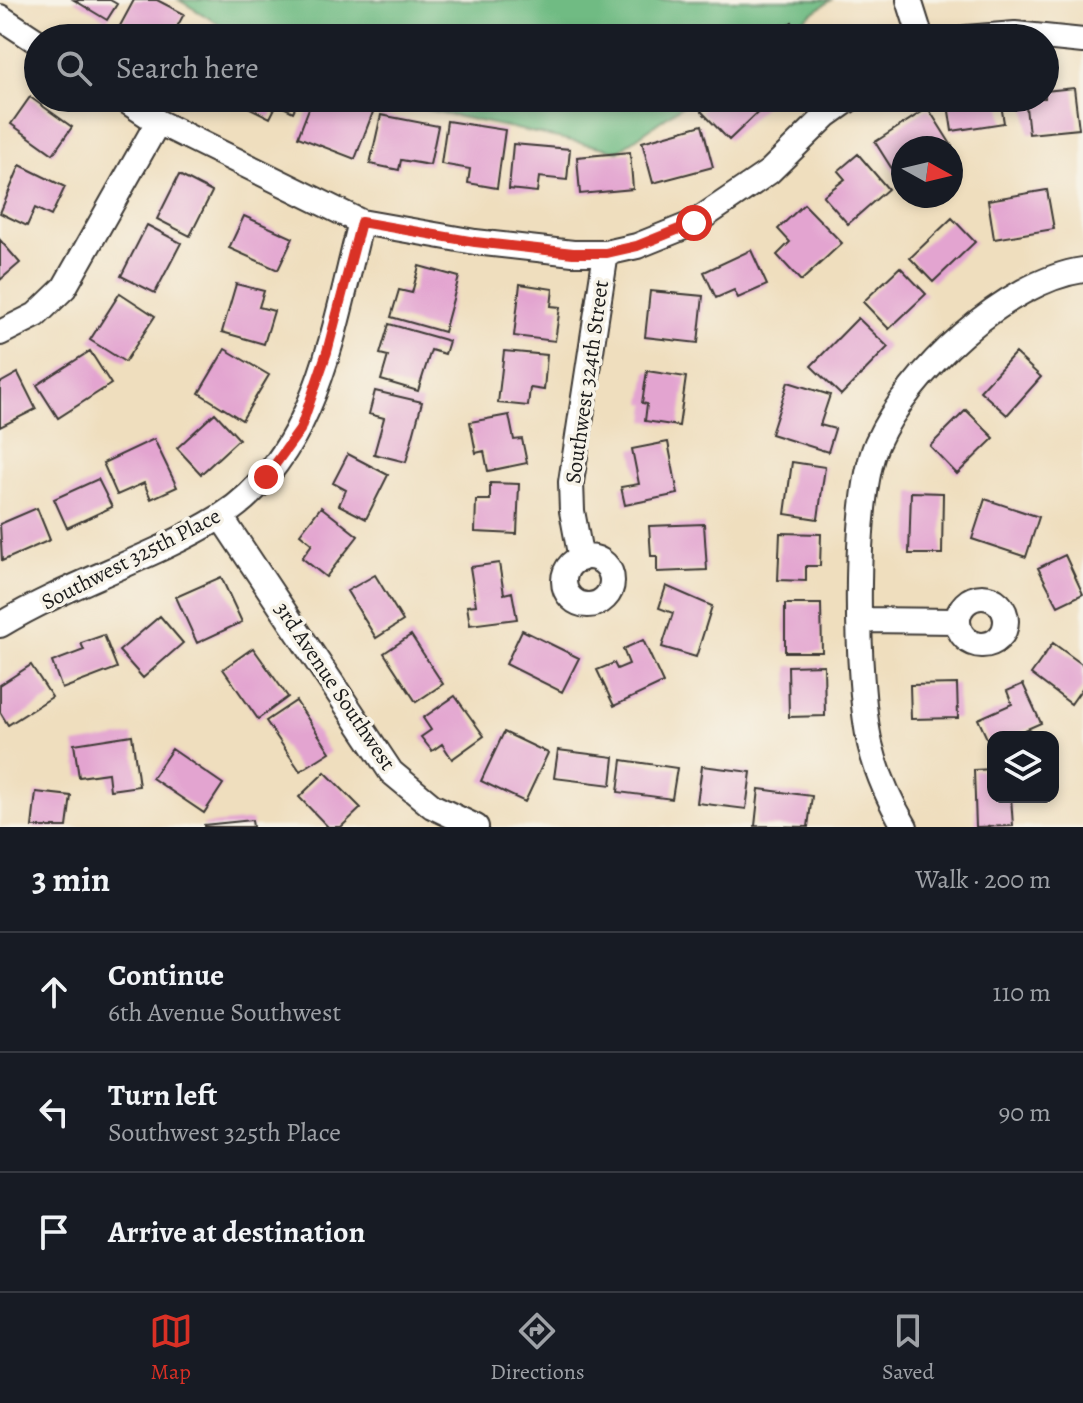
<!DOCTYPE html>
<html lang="en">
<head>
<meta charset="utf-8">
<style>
  :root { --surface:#171b24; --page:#242831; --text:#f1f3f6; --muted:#9ea1a6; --line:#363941; --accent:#d93025 }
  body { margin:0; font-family:Alegreya,serif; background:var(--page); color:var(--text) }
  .controls { position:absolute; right:24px; bottom:24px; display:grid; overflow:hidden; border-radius:16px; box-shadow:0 4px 12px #0003 }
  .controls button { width:72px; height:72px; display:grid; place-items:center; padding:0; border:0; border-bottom:2px solid var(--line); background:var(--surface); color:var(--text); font:40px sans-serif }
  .compass { position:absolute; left:891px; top:136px; width:72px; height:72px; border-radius:50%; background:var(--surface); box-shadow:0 4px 12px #0003; rotate:98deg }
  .stop { position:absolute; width:24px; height:24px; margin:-18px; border:6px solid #d93025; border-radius:50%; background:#fff }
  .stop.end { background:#d93025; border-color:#fff; box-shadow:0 2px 8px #0008 }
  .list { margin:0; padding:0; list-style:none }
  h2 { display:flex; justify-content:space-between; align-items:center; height:104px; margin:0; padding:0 32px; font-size:34px }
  h2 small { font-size:26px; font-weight:400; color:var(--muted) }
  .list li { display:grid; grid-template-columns:52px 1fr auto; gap:24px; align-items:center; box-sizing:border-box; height:120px; padding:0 32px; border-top:2px solid var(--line) }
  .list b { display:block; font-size:30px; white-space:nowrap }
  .list p { margin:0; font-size:26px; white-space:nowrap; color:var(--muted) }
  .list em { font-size:26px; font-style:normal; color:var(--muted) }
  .icon { flex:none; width:44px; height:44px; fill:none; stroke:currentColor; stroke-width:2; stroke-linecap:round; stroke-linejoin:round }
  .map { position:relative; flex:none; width:1083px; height:827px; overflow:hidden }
  .search { position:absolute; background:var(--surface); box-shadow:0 4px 12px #0003; left:24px; right:24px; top:24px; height:88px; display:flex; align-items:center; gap:20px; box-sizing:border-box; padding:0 28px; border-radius:44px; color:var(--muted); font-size:30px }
  .sheet { height:464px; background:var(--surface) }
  nav { display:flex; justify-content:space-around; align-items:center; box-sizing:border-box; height:112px; border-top:2px solid var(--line); background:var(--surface); font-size:22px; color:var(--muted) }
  nav a { display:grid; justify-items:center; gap:4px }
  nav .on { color:var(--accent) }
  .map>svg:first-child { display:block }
  .forest { fill:#70bb83; stroke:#466c50; stroke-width:2 }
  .building { fill:#e3a4d0 }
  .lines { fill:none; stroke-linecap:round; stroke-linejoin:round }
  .street-casing { stroke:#3c3934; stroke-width:28 }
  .street { stroke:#fff; stroke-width:24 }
  .route { stroke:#d93025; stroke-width:10 }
  .labels { text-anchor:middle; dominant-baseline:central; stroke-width:7; stroke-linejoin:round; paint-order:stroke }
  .street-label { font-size:22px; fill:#1c1c1c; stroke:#f7f3e8 }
</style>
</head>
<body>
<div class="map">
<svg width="1083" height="827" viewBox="0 0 1083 827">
  <rect width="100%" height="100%" fill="#f7f3e8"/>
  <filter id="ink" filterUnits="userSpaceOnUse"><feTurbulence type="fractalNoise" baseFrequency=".0125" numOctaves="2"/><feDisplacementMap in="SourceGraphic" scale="16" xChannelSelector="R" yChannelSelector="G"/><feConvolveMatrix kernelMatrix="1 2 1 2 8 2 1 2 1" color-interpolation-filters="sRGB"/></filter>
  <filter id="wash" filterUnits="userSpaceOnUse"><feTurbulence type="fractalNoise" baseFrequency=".006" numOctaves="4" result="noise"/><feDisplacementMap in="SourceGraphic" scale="32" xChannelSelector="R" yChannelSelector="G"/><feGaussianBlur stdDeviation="1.8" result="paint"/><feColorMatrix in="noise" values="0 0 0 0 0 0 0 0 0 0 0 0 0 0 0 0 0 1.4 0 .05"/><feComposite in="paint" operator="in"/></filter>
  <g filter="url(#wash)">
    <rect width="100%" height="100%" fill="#efdebe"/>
    <path class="forest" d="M179 0H831L777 38H242Z
      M372 98H693L618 151Z"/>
    <g id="blocks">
      <path class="building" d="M74 0H110L117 4 107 20Z
        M134 0H157L184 14 171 38 115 35Z
        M792 22 802 38H768Z
        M1074 88 1079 129 1029 134 1025 98H1045V91Z
        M30 97 72 127 53 154 11 124Z
        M242 98H300L293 112 277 104 270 118 240 103Z
        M313 98H337L373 112 355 159 298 137Z
        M714 98H773L729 140 701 111Z
        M947 98H1000L1004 123 952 131Z
        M928 108 952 146 903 148V178L899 180 875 142Z
        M381 115 438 126 430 165 401 160 399 170 370 164Z
        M447 121 505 130 497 188 468 183 470 169 441 164Z
        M702 125 713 167 653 183 642 142Z
        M513 144 570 149 567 180 539 177 537 192 509 189Z
        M630 152 633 189 580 194 577 157Z
        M858 154 888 189 848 224 823 196 845 179 838 171Z
        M20 165 65 187 51 216 35 208 27 226 0 213Z
        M179 175 212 192 190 236 157 219Z
        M1047 190 1054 229 994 239 988 200Z
        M804 204 842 243 801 281 777 255 790 242 778 229Z
        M244 216 293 238 278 270 229 248Z
        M952 218 975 242 933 282 910 258Z
        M147 225 181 243 155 293 121 276Z
        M0 240 20 263 0 280Z
        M751 250 767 285 738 298 734 290 716 298 704 272Z
        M419 266 459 277 444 332 391 317 399 290 412 293Z
        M900 267 926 294 889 329 863 302Z
        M236 284 264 291 259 307 274 311 264 344 222 332Z
        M520 284 553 289 551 306 560 307 555 341 514 336Z
        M650 291 703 296 698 343 645 337Z
        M120 293 155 316 125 362 90 340Z
        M858 318 888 347 841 395 811 366Z
        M389 324 449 341 445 354 431 350 418 391 381 380 388 356 380 354Z
        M225 349 269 375 242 420 199 393Z
        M90 351 111 384 58 418 37 385Z
        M504 351 547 355 544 390 530 388 528 406 498 403Z
        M1015 353 1041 377 1007 415 980 391Z
        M647 371 686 377 679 426 645 421 647 404 642 403Z
        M18 373 36 409 0 427V383Z
        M788 382 830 395 820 425 835 429 828 452 771 434Z
        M375 391 422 402 406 462 374 454 384 418 369 414Z
        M966 410 994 438 957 474 930 446Z
        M215 413 239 439 201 474 177 448Z
        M509 415 514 440 522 439 527 463 488 471 484 451 476 453 470 422Z
        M154 439 177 487 151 499 144 483 117 495 103 463Z
        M668 442 678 494 625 505 621 487 639 484 632 449Z
        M348 454 388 475 366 519 339 505 346 490 333 483Z
        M792 462 825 467 818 519 785 514Z
        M98 479 112 507 67 528 54 499Z
        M490 483 519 484 517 534 475 532 476 500H490Z
        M911 492 943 493 942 554H909Z
        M985 499 1039 517 1026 557 972 539Z
        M321 507 358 536 326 577 302 558 312 544 300 534Z
        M37 508 50 540 2 561 0 524Z
        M704 524 707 570 657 572V556H651L649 526Z
        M780 533 821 534 820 566H806V581L778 580Z
        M1065 555 1083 594 1058 606 1038 568Z
        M499 563 504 594 512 592 517 619 470 625 467 606 476 605 470 567Z
        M375 575 403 621 376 638 347 591Z
        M221 577 242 622 197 643 176 597Z
        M666 586 712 606 696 657 662 647 673 613 659 608Z
        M785 604H821L822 652H785Z
        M160 616 183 643 143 678 119 651Z
        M522 630 579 658 562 692 506 664Z
        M104 635 117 668 62 689 52 662 84 650 81 643Z
        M411 635 443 684 416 702 384 653Z
        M643 640 663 683 614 706 597 670 614 663 617 669 629 664 623 649Z
        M1053 643 1083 665V687L1071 704 1031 674Z
        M253 648 288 697 258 719 223 669Z
        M31 665 52 697 8 725 0 712V685Z
        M824 665 825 716 789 717 788 666Z
        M957 684 958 718 911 719 910 685Z
        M1023 684 1041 723 1009 737H993L990 745 978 719 1012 704 1007 691Z
        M455 696 484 736 452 759 442 744 432 751 421 737 431 730 423 718Z
        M296 701 330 752 300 771 266 721Z
        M504 732 548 753 525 802 481 781Z
        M132 735 139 786 110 790 108 773 79 777 74 744Z
        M172 749 223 784 204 813 152 778Z
        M558 750 614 757 611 785 554 778Z
        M622 760 677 768 672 799 618 792Z
        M702 766 751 772 746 809 697 803Z
        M993 769V797H1011L1013 826 976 827 974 770Z
        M325 772 361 808 341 827H328L299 797Z
        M759 789 812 796 808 827 755 826Z
        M36 792 71 796 67 827H32Z
        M252 820 253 827H204V825Z"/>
    </g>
  </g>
  <g filter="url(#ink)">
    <use href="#blocks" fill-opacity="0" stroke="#3c3934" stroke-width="2"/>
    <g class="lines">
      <defs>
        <path id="street" d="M909 0 921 38
          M0 17 38 42
          M966 38 1015 34 1083 41
          M122 98 158 122 361 222 475 242 573 253H606L637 246 694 223 769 172 827 115 851 98
          M0 333 36 315 64 288 158 122
          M221 517 391 772 432 806 476 827
          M564 581a24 24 0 1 1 48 0a24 24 0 1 1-48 0Z
          M581 559 572 511 571 482 606 253
          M958 621a24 24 0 1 1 48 0a24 24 0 1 1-48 0Z
          M862 620 958 621
          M0 625C69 583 152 559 220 517 318 455 334 325 361 222
          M905 827C889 800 877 774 870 744 856 682 852 499 877 443 908 373 1006 281 1083 270"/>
      </defs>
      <use href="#street" class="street-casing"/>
      <use href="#street" class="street"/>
    </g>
  </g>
  <g class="lines" filter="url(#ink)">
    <path class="route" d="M266 477 300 430 327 352 361 222 475 242 573 253H606L637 246 694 223"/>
  </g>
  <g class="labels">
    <g class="street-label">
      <text transform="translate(587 382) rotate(-82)">Southwest 324th Street</text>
      <text transform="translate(131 559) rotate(-27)">Southwest 325th Place</text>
      <text transform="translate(335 686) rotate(56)">3rd Avenue Southwest</text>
    </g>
  </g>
</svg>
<div class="controls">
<button><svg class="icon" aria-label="layers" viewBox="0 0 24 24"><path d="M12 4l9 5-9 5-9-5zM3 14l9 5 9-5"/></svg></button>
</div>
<svg class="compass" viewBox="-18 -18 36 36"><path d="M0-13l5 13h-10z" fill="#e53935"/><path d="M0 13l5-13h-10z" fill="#9ea1a6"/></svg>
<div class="stop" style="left:694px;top:223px"></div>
<div class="stop end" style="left:266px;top:477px"></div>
<div class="search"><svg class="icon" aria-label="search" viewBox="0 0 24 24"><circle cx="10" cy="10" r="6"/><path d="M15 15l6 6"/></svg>Search here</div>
</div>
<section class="sheet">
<h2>3 min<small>Walk · 200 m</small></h2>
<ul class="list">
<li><svg class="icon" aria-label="ahead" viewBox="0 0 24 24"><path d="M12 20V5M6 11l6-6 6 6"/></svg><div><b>Continue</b><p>6th Avenue Southwest</p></div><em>110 m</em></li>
<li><svg class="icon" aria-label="left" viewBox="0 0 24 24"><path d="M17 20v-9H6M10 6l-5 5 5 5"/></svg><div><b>Turn left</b><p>Southwest 325th Place</p></div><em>90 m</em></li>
<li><svg class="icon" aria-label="arrive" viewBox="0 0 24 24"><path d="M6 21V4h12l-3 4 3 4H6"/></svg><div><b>Arrive at destination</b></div></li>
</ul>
</section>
<nav>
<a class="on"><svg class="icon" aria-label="map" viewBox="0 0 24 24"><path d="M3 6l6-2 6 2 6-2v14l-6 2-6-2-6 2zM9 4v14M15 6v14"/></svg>Map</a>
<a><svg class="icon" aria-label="directions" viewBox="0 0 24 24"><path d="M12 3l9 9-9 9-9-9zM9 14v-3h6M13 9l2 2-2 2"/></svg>Directions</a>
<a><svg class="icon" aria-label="saved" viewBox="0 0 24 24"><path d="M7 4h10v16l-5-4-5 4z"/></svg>Saved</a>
</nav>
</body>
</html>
